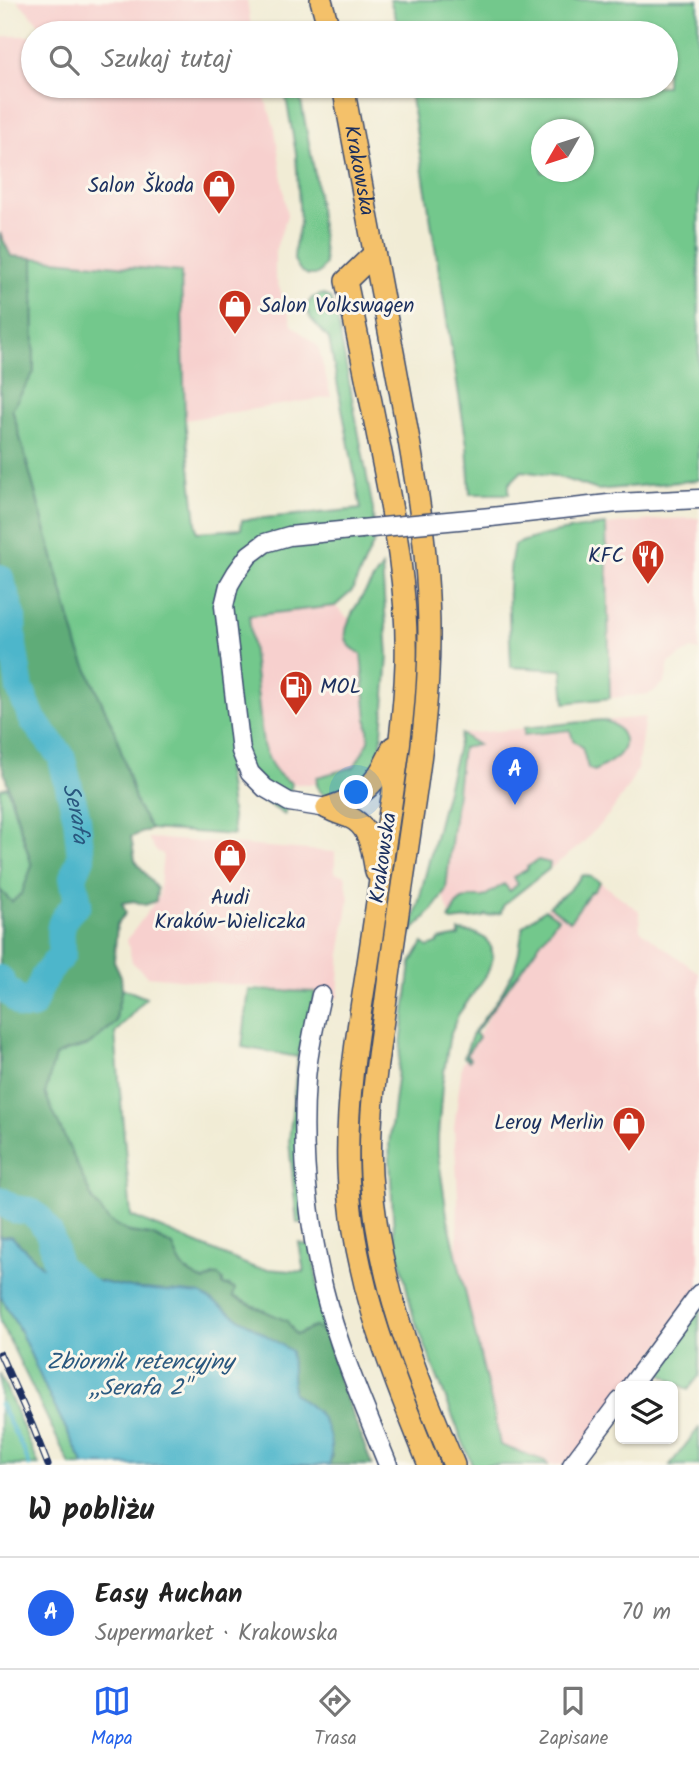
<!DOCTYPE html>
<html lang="pl">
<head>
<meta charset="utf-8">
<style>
  :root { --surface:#fff; --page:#f2f2f2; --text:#222; --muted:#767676; --line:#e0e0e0; --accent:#2563eb }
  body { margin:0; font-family:Kalam,sans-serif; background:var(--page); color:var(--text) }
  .controls { position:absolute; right:21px; bottom:21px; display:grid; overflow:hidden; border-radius:10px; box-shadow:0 2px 5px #0004 }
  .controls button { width:63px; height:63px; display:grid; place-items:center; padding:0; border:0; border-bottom:2px solid var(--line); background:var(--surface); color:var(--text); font:35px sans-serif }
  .compass { position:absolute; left:531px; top:119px; width:63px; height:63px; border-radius:50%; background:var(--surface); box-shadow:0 2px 5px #0004; rotate:231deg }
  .you { position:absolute; left:357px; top:793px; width:24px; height:24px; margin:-18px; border:5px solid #fff; border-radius:50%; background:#1a73e8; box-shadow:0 0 0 10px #1a73e833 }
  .badge { display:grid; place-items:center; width:46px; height:46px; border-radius:50%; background:var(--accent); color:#fff; font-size:23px; font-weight:700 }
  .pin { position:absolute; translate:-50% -58px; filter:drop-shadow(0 2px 4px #0008) }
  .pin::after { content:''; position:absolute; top:37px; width:24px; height:21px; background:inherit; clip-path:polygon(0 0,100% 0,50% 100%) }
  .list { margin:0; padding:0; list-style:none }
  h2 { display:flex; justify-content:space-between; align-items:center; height:91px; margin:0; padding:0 28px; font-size:30px }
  h2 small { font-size:23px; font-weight:400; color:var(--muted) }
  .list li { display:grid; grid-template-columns:46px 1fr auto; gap:21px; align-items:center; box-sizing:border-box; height:112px; padding:0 28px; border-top:2px solid var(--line) }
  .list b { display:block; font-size:26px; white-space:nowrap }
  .list p { margin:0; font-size:23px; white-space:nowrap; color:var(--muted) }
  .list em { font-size:23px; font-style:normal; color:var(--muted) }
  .icon { flex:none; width:38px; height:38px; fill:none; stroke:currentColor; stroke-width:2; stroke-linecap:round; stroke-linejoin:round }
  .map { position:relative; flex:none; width:699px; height:1465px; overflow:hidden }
  .search { position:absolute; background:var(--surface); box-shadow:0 2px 5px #0004; left:21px; right:21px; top:21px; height:77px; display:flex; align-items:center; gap:18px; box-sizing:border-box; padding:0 24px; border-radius:38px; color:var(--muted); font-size:26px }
  .sheet { height:203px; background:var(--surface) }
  nav { display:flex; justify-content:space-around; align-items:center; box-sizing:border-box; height:98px; border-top:2px solid var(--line); background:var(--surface); font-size:19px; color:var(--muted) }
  nav a { display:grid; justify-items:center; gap:4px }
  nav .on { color:var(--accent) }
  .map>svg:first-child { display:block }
  .built { fill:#f7d0ce }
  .green { fill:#73c88c; stroke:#477c75; stroke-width:2; fill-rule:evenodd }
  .forest { fill:#5eac78; stroke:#3c6e6b; stroke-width:2 }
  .water { fill:#4eb6cb; stroke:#347294; stroke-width:2 }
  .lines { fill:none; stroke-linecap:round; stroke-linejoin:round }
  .stream { stroke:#4eb6cb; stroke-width:4.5 }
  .river { stroke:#4eb6cb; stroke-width:28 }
  .minor-casing { stroke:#3b4b70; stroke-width:21 }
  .major-casing { stroke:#3b4b70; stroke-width:24 }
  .minor { stroke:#fff; stroke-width:18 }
  .major { stroke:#f4c16a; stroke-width:21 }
  .rail-casing { stroke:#1b2f5e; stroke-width:7 }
  .rail { stroke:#fbf7ec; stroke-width:4.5; stroke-dasharray:13; stroke-linecap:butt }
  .minor-bridge-casing { stroke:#3b4b70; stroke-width:21; stroke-linecap:butt }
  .minor-bridge { stroke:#fff; stroke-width:18 }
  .labels { text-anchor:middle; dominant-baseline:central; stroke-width:6; stroke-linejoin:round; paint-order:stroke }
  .street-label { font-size:21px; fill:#1b2f5e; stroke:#fbf7ec }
  .poi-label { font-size:21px; fill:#1b2f5e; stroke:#fbf7ec; text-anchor:end }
  .water-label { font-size:23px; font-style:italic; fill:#2a587f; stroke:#fbf7ec }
</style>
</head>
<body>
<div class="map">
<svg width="699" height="1465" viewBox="0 0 699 1465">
  <rect width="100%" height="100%" fill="#fbf7ec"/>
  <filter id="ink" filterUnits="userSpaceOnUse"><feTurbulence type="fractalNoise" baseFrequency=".0143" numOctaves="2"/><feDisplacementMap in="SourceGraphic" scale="14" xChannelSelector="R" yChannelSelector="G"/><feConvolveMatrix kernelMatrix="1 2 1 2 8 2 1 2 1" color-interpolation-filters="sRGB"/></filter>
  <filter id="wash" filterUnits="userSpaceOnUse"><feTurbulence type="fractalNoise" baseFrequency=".00686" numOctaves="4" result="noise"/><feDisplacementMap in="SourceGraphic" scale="28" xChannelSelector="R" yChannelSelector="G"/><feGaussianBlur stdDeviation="1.57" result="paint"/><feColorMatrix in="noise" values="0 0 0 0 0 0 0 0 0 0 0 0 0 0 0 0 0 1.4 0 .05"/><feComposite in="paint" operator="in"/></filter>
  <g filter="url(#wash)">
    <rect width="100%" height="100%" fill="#f1ecd5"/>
    <path class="built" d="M17 0H247L252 33H48Z
      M8 36H33V86H261L275 129 287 215 275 251V276L293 326 318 346 331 397 185 420 180 272 11 256 0 233V38Z
      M699 518V651L691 649 669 663 665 682 653 692 649 694 610 698 606 525 663 519Z
      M335 606 349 619 345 636 348 645 361 654 369 741 354 767 317 777 316 784H296L287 782 277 774 270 763 263 745 249 615Z
      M645 717 637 770 629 785 611 812 582 844 507 902 450 914 441 891 461 734Z
      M148 838 335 852V873L345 875 349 899 341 949 338 998 249 986 147 976 132 962 127 940 159 896 163 854 156 851Z
      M592 876 639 911 640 930 699 973V1292L630 1386H620V1400L572 1465H494L456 1301 458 1196 454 1128 462 1065 517 964 521 935 523 927 574 886 580 878Z"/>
    <path class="green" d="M390 0H698L699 480 598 490 555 476 522 471 509 484V494H470L467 445 409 86H666V33H401ZM542 130H584V172H542Z
      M284 86H298L316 180 325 264 320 272 315 275H308L300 270 294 260 295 246 300 223 296 153Z
      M33 258 181 272 185 420 197 532 241 529 242 520 361 509 329 339 311 319 306 307 312 298 322 294 330 298 337 318 373 509 374 542 352 591 335 606 249 616 263 745C269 761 275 776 292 783L285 815 258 797 235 768 226 767 234 835 151 829 137 806 117 737 78 648 12 408 34 372Z
      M606 525 610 698 565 703 562 670 511 667C510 627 505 584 514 545 542 533 575 528 606 525Z
      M382 567 388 656 381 746 370 778 330 799C321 793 315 789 317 777L354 767 369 741 361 654C355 650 347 646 346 638 342 621 372 582 382 567Z
      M602 720C618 723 632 740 619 755 612 762 602 767 594 771L588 768 582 747 573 740 570 730 524 735V728Z
      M461 734 478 745 462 748 446 889C437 906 425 919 411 932Z
      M7 787 32 866 22 893 12 903 0 890V789Z
      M538 860 550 863 549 869 507 902 503 906 501 913 487 916 486 915 483 917 452 921 449 919 456 905 462 900 471 897H483L504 884 510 891 518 884 513 877 528 869 527 867Z
      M583 875 591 877 600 882 593 892 591 891 570 921 549 906 568 891Z
      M545 909 558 918 475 1033 479 1037 466 1055 470 1059 469 1061 464 1057 473 1033 500 996 514 970 519 952 523 926Z
      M459 931 475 933 486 939 491 947 493 958 487 974 458 1015 449 1039 442 1086 438 1136V1154L447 1215 495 1418 500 1445 545 1461 548 1465H472L413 1315 394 1233 389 1144 411 963 423 943 428 947 437 944 439 940 459 936Z
      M122 988 146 998 115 1033 131 1216 255 1268 304 1272 299 1243 311 1246 327 1335 314 1327 296 1335 286 1321 233 1296 230 1286 223 1285 214 1275 204 1281C184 1272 180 1266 173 1246 167 1243 160 1239 154 1236 141 1232 129 1234 117 1227 89 1210 59 1125 45 1093L55 1056 66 1051 89 1045 116 1023 117 1011Z
      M249 990 316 992 298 1056V1137L303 1223H297L289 1141 298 1057 242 1047Z
      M0 1295 20 1331 47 1391 84 1465H70L0 1321Z
      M699 1304V1376L688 1390 653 1368Z
      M0 1374 39 1465H0Z
      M699 1428V1465H670Z"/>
    <path class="forest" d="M0 233 11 256 33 258 34 372 12 409 78 648 117 737 137 806 151 829 131 837 135 860 157 889 156 901 145 905 134 901 122 903 126 913 117 924 114 961 121 976 122 988 117 1011 116 1022 89 1045 66 1051 55 1056 45 1094 93 1200 108 1220 128 1232 153 1236 173 1246C180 1267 184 1272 204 1281L218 1275 223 1280V1285L235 1289 233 1297 287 1321 296 1335 315 1327 327 1335 339 1380 372 1465H329L332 1456 319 1415 293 1393 290 1351 201 1294 131 1288 47 1271 11 1236 0 1237V890L12 902 22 893 32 866 0 759Z"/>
    <path class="water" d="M11 1236 47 1271 131 1288 201 1294 291 1351 293 1393C301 1400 313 1407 320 1415 330 1429 334 1449 329 1465H84L47 1391 20 1331 0 1295V1237Z"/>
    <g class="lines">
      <path class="stream" d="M0 1404 25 1453 29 1465"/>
      <g class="river">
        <path id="s1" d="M0 578 12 615 13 645 20 689 33 720 61 756 77 818 81 858 73 877 78 903C57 922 59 927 62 954L44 977 32 1006H24L4 987 0 979"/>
        <path d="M0 1200 13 1209 29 1211 40 1219 49 1233 54 1248 57 1266 96 1299"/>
      </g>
    </g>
  </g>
  <g filter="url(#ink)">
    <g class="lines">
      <defs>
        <path id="minor" d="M491 517 617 503 699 499
          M327 808 289 802 265 788 250 773 241 751 224 606 229 585 236 573 249 555 265 543 289 536 361 529
          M321 995C315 1023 308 1051 306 1079 301 1149 308 1222 324 1290 339 1350 365 1408 388 1465
          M631 1386 699 1294
          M572 1465 620 1401"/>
        <g id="major">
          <path d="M321 0 330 33"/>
          <path id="s2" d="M343 86C360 178 378 271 395 363 412 455 429 542 429 635 429 697 421 758 412 818 403 881 393 944 385 1006 377 1062 368 1118 371 1175 378 1282 413 1367 454 1465"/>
          <path d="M374 254 346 281C358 338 370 395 381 453 395 522 408 593 406 663 404 724 394 784 385 844 379 888 373 932 366 976 356 1039 346 1104 348 1169 351 1275 390 1368 429 1465"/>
          <path d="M327 808C365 796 377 784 393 747"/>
          <path d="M327 808C334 812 341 814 349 817 371 826 372 851 376 872"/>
        </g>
      </defs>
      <use href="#minor" class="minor-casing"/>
      <use href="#major" class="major-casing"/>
      <use href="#minor" class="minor"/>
      <use href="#major" class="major"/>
      <defs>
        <path id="rail" d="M0 1354 33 1427 48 1465"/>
      </defs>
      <use href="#rail" class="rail-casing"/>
      <use href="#rail" class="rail"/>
      <defs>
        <path id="minor-bridge" d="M361 529 491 517"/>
      </defs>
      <use href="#minor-bridge" class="minor-bridge-casing"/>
      <use href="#minor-bridge" class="minor-bridge"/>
    </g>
  </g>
  <defs>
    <symbol id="shop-pin" viewBox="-11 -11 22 30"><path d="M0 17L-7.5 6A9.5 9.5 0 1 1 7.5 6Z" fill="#c8321e" stroke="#fbf7ec"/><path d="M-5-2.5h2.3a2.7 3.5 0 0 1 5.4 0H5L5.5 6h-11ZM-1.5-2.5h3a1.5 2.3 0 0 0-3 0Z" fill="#fff"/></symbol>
    <symbol id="restaurant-pin" viewBox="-11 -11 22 30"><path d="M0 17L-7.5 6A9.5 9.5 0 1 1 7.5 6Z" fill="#c8321e" stroke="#fbf7ec"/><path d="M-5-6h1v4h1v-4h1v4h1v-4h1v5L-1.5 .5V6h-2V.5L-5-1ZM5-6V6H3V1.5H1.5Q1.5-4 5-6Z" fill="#fff"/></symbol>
    <symbol id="fuel-pin" viewBox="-11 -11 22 30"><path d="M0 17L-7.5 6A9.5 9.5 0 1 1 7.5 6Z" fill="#c8321e" stroke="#fbf7ec"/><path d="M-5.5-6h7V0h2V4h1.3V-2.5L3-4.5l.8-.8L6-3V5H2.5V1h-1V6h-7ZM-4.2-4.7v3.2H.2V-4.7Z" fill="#fff"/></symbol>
  </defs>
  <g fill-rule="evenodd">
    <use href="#shop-pin" x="200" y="167" width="38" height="52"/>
    <use href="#shop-pin" x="216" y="287" width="38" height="52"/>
    <use href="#restaurant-pin" x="629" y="537" width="38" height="52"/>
    <use href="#fuel-pin" x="277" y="668" width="38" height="52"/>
    <use href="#shop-pin" x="211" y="836" width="38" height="52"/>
    <use href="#shop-pin" x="610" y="1104" width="38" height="52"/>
  </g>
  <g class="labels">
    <g class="street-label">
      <text stroke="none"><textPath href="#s2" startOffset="86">Krakowska</textPath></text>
      <text transform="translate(384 858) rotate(-82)">Krakowska</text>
    </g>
    <g class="poi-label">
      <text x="194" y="186">Salon Škoda</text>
      <text x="260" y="306" text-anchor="start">Salon Volkswagen</text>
      <text x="624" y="556">KFC</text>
      <text x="320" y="687" text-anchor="start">MOL</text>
      <text x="230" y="898" text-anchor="middle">Audi<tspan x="230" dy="24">Kraków-Wieliczka</tspan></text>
      <text x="604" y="1123">Leroy Merlin</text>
    </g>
    <g class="water-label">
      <text stroke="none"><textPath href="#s1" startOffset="252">Serafa</textPath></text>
      <text x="140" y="1363">Zbiornik retencyjny<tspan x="140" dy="26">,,Serafa 2"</tspan></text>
    </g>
  </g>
</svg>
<div class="controls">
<button><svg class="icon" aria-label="layers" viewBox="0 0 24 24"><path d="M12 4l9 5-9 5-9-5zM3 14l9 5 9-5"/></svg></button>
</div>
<svg class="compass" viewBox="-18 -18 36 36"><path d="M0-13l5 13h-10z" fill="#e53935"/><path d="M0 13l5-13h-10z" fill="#767676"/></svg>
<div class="you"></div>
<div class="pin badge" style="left:515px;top:805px">A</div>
<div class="search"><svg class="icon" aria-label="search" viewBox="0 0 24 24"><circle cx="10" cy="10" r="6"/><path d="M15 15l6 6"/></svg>Szukaj tutaj</div>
</div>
<section class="sheet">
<h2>W pobliżu<small></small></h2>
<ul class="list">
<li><span class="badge">A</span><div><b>Easy Auchan</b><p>Supermarket · Krakowska</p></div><em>70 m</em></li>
</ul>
</section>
<nav>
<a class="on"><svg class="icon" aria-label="map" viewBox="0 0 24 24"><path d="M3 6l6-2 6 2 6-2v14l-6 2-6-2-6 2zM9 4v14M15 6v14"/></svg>Mapa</a>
<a><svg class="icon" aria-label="directions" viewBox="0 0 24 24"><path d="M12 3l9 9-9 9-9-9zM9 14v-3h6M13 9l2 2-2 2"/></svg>Trasa</a>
<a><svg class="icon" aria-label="saved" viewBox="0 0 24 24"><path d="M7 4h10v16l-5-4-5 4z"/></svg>Zapisane</a>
</nav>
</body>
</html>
